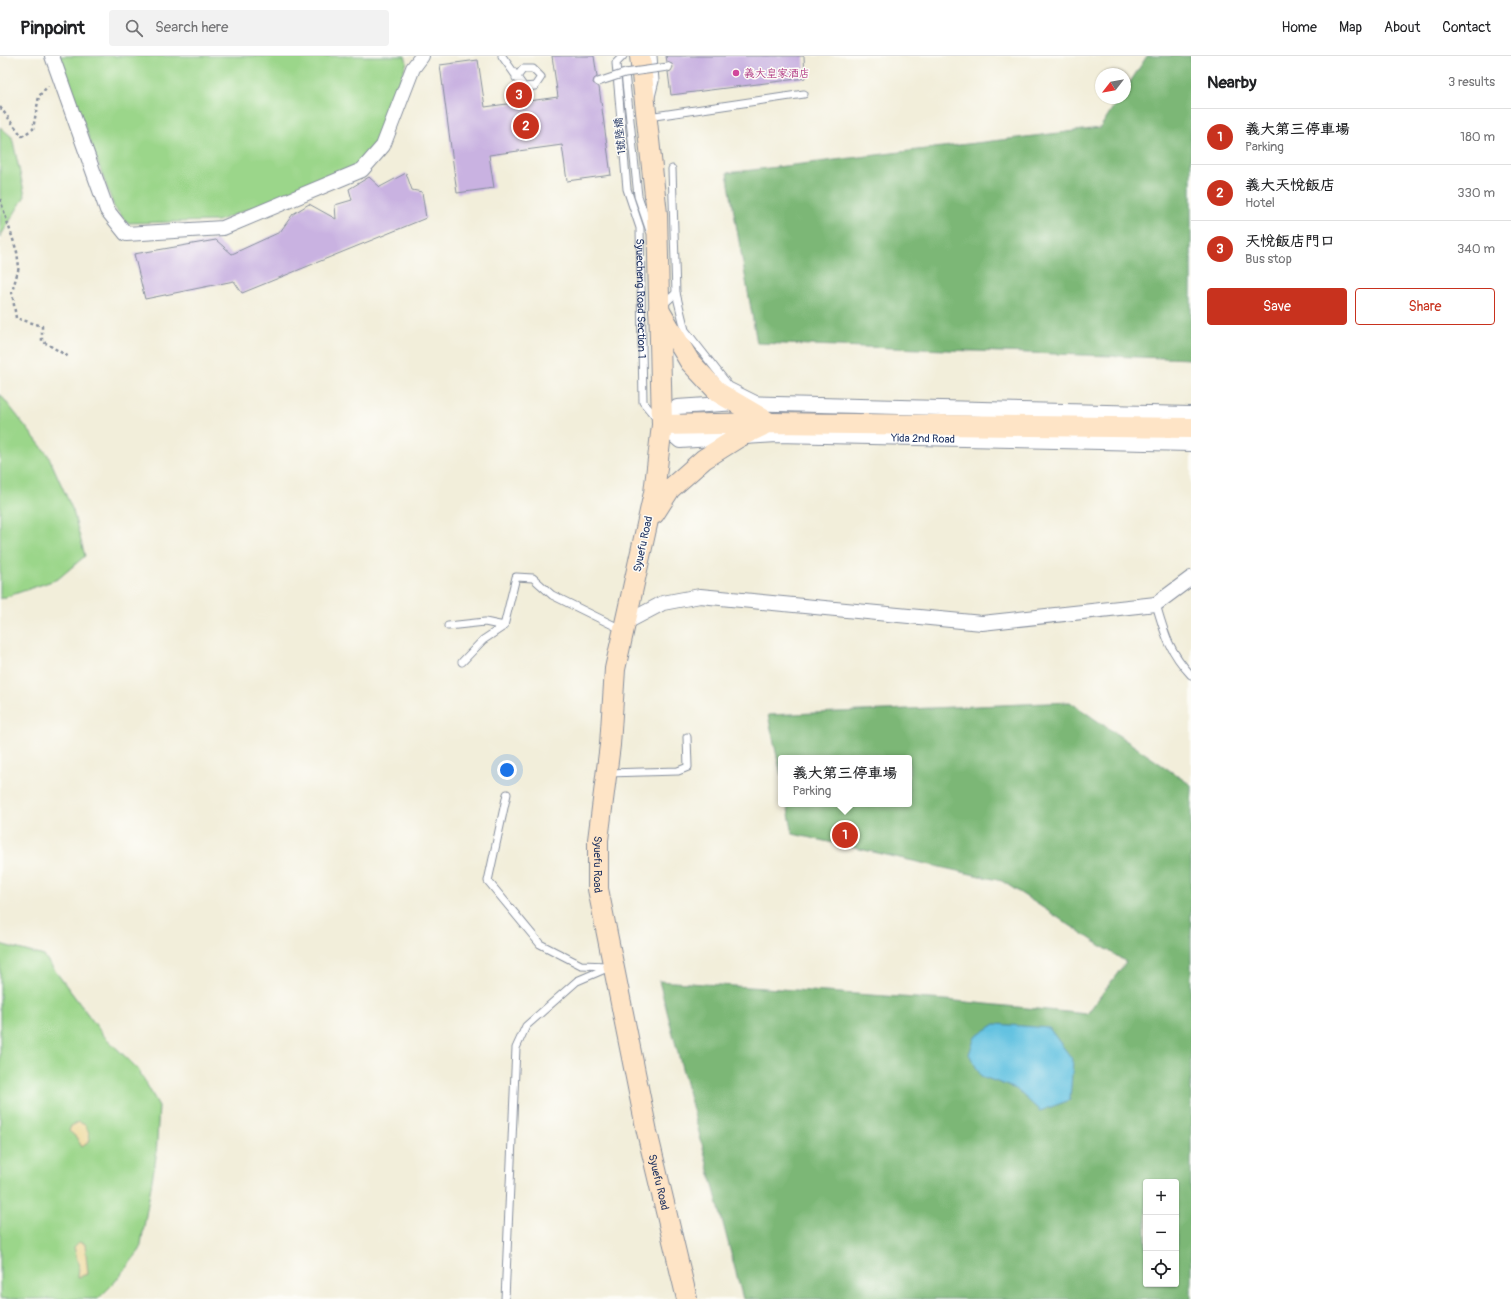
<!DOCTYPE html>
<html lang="en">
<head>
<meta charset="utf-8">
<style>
  :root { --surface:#fff; --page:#f2f2f2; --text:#202124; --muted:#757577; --line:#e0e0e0; --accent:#c8321e }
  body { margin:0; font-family:Pangolin,"LXGW WenKai TC",sans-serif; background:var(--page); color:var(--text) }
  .controls { position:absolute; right:12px; bottom:12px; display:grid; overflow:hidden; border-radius:4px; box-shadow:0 1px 3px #0004 }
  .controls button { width:36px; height:36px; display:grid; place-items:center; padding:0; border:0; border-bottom:1px solid var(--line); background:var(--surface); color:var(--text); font:20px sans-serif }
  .compass { position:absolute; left:1095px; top:12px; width:36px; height:36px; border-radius:50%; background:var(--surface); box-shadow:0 1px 3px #0004; rotate:239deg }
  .you { position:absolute; left:507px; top:714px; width:14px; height:14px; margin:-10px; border:3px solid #fff; border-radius:50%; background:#1a73e8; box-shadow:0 0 0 6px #1a73e833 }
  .badge { display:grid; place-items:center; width:26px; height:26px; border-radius:50%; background:var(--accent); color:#fff; font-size:13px; font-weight:700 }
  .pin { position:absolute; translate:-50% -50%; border:2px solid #fff; box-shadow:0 1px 4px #0006 }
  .popup { position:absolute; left:778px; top:699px; width:134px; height:52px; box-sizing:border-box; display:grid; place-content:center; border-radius:4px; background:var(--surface); filter:drop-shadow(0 1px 3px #0005); font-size:13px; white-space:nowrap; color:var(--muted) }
  .popup b { font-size:15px; color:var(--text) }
  .popup::after { content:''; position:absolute; left:50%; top:100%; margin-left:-8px; border:8px solid transparent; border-top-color:var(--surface) }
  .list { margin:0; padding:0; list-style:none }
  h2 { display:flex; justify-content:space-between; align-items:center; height:52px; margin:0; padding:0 16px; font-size:17px }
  h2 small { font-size:13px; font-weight:400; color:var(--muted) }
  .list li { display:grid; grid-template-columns:26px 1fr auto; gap:12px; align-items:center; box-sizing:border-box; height:56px; padding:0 16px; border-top:1px solid var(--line) }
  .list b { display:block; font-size:15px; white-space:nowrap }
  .list p { margin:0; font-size:13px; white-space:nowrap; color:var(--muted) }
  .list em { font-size:13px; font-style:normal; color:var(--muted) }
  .actions { display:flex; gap:8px; padding:12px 16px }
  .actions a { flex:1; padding:9px 0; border:1px solid var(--accent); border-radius:4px; text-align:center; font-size:14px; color:var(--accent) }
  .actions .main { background:var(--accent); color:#fff }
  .icon { flex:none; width:22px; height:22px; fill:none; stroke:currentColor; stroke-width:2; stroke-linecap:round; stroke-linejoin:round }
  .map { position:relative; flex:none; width:1191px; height:1243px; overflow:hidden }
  header { display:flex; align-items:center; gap:24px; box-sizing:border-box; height:56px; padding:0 20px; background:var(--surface); border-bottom:1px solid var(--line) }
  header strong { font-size:19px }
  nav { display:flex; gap:22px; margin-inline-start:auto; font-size:14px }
  .search { width:280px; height:36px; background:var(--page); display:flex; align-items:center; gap:10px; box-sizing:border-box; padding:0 14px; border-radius:4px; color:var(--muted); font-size:15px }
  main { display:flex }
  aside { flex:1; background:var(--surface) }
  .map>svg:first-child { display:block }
  .green { fill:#9bd68a; stroke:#5b8274 }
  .forest { fill:#7cb776; stroke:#4c736a; fill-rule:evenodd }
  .sand { fill:#eeda9e; stroke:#84847e }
  .water { fill:#63c2e1; stroke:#3f78a0 }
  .building { fill:#c9b2e1 }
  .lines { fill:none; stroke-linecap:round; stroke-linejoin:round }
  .lane-casing { stroke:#868e9c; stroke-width:9 }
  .street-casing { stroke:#868e9c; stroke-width:16 }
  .secondary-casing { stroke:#868e9c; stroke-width:22 }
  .path { stroke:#868e9c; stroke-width:2.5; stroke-dasharray:3 3; stroke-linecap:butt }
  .lane { stroke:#fff; stroke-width:7 }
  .street { stroke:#fff; stroke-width:14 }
  .secondary { stroke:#fee4c6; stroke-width:20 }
  .lane-bridge-casing { stroke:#868e9c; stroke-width:9; stroke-linecap:butt }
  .lane-bridge { stroke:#fff; stroke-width:7 }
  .hotel-dot { fill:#d1479c; stroke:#fdfcf7; stroke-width:1.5 }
  .labels { text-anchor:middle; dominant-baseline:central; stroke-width:3; stroke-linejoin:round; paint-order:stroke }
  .hotel-label { font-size:11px; fill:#b23c85; stroke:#fdfcf7; text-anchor:start }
  .street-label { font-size:11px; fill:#1b2f5e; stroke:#fdfcf7 }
</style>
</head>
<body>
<header>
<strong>Pinpoint</strong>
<div class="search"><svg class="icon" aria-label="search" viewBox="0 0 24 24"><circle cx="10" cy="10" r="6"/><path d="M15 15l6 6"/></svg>Search here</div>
<nav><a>Home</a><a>Map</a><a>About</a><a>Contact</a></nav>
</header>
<main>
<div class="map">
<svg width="1191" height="1243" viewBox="0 0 1191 1243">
  <rect width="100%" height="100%" fill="#fdfcf7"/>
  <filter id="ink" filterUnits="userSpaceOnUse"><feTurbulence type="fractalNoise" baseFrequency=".025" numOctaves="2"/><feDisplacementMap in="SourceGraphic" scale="8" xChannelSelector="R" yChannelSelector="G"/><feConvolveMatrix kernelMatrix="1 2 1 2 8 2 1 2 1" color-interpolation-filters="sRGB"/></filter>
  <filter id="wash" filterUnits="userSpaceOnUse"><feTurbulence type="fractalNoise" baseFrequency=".012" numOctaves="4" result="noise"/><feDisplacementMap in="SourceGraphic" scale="16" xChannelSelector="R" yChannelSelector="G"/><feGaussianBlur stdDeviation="0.9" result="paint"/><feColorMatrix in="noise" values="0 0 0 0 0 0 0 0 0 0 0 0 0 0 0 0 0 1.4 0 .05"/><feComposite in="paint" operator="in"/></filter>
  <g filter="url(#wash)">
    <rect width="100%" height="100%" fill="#f2eeda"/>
    <path class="green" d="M59 0H405L407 6 378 87 358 110 218 165 127 167 114 151Z
      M0 71 12 81 25 140 0 181Z
      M0 338 48 399 73 455 85 500 58 523 0 543Z
      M0 888 44 900 104 980 138 1013 159 1050 156 1101 140 1194 114 1227 98 1243H0Z"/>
    <path class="forest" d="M1147 0H1191V303L757 287 727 117 1100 72 1119 42H1125V34Z
      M1070 646 1191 729V1243H743L659 925 946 944 1087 958 1126 906 1002 825 793 778 787 748H909V702H781V719L768 659ZM1146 1126H1176V1228H1146Z"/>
    <path class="sand" d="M79 1066 85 1069 89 1077 90 1085 82 1091 76 1081 69 1075 71 1070Z
      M79 1186 85 1188 88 1218 78 1221 79 1211 74 1191Z"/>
    <path class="water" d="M995 968 1049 972 1073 1004 1070 1044 1040 1055 1016 1033 981 1020 969 998 975 981Z"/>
    <g id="blocks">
      <path class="building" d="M552 0H594L597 21 594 23 593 27 599 31 611 119 567 125 562 89 489 99 494 132 457 137 440 9 478 4 485 51 558 41Z
        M666 0H804L805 22 671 39 668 16 671 15 673 11 672 8 667 6Z
        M406 117 412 134 422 136 426 162 242 237 234 225 145 243 134 198 216 184 232 198 280 176 293 158 309 148 336 163 335 149 352 144 349 133 369 121 380 131Z"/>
    </g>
  </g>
  <g filter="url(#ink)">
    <use href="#blocks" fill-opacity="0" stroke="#868e9c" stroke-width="1"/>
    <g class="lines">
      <defs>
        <g id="lane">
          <path d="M502 0 524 31 535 30 541 21 533 13H523L516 22"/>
          <path id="s1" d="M623 0 616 7 627 133 640 172 643 346 657 363"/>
          <path d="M625 17 638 140 650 175"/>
          <path d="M651 41 655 25 653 0"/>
          <path d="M648 61 804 38"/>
          <path d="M676 237 685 274 729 330 757 344"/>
          <path d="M663 249 676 237 672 113"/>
          <path d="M1156 548C1165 579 1169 595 1191 619"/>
          <path d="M448 570 485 566 504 570 516 521 533 522 552 539 623 574"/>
          <path d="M462 606 483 584 504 570"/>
          <path d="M607 717 678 715 688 711 687 681"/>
          <path d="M507 738 488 825 540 888 581 909 608 910"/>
          <path d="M505 1243 516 992 526 970 577 925 612 910"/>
        </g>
        <g id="street">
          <path d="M52 0 107 154 126 178 223 172 362 114 383 90 413 12 422 0"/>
          <path id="s2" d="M1191 358 737 347 677 351 662 369 680 385 777 379 1191 388"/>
          <path d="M625 567 663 547 700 540 982 567 1156 548 1191 522"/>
        </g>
        <g id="secondary">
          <path id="s3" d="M640 0 657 158 662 369 654 437 615 613 610 689 598 784V833L647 1076 687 1243"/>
          <path d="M659 254 690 306 719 337 770 367"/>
          <path d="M662 369 770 367 1191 372"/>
          <path d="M654 458 670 433 704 403 739 381 762 370"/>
        </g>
      </defs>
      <use href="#lane" class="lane-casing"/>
      <use href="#street" class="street-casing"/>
      <use href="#secondary" class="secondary-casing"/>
      <path class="path" d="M0 51 22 80 33 73 39 40 48 30
        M0 143 17 196 19 211 12 236 16 262 42 270V285L69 301"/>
      <use href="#lane" class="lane"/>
      <use href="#street" class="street"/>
      <use href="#secondary" class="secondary"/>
      <defs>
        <path id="lane-bridge" d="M598 26 625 17 668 11"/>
      </defs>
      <use href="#lane-bridge" class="lane-bridge-casing"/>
      <use href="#lane-bridge" class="lane-bridge"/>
    </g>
  </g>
  <circle class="hotel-dot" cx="736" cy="17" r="4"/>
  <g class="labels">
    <g class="hotel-label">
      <text x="744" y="17">義大皇家酒店</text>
    </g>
    <g class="street-label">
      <text transform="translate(620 80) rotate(-96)">1號陸橋</text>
      <text stroke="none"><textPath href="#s1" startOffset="248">Syuecheng Road Section 1</textPath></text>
      <text stroke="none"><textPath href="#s2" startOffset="805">Yida 2nd Road</textPath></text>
      <text transform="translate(643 488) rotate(-78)">Syuefu Road</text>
      <text stroke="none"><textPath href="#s3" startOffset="815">Syuefu Road</textPath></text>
      <text stroke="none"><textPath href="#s3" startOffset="1139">Syuefu Road</textPath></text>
    </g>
  </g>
</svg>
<div class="controls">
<button>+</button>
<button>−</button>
<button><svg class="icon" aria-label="locate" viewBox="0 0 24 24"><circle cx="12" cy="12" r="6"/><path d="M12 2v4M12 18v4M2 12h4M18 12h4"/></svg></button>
</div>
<svg class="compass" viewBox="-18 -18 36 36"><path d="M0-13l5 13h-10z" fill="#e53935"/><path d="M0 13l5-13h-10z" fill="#757577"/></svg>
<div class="you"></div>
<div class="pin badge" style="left:845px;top:779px">1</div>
<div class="popup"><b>義大第三停車場</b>Parking</div>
<div class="pin badge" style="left:526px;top:70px">2</div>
<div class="pin badge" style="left:519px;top:39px">3</div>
</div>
<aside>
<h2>Nearby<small>3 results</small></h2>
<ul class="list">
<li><span class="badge">1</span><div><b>義大第三停車場</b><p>Parking</p></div><em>180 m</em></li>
<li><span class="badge">2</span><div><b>義大天悅飯店</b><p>Hotel</p></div><em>330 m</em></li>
<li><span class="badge">3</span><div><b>天悅飯店門口</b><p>Bus stop</p></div><em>340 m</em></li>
</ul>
<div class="actions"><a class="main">Save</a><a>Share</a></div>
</aside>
</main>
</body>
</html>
